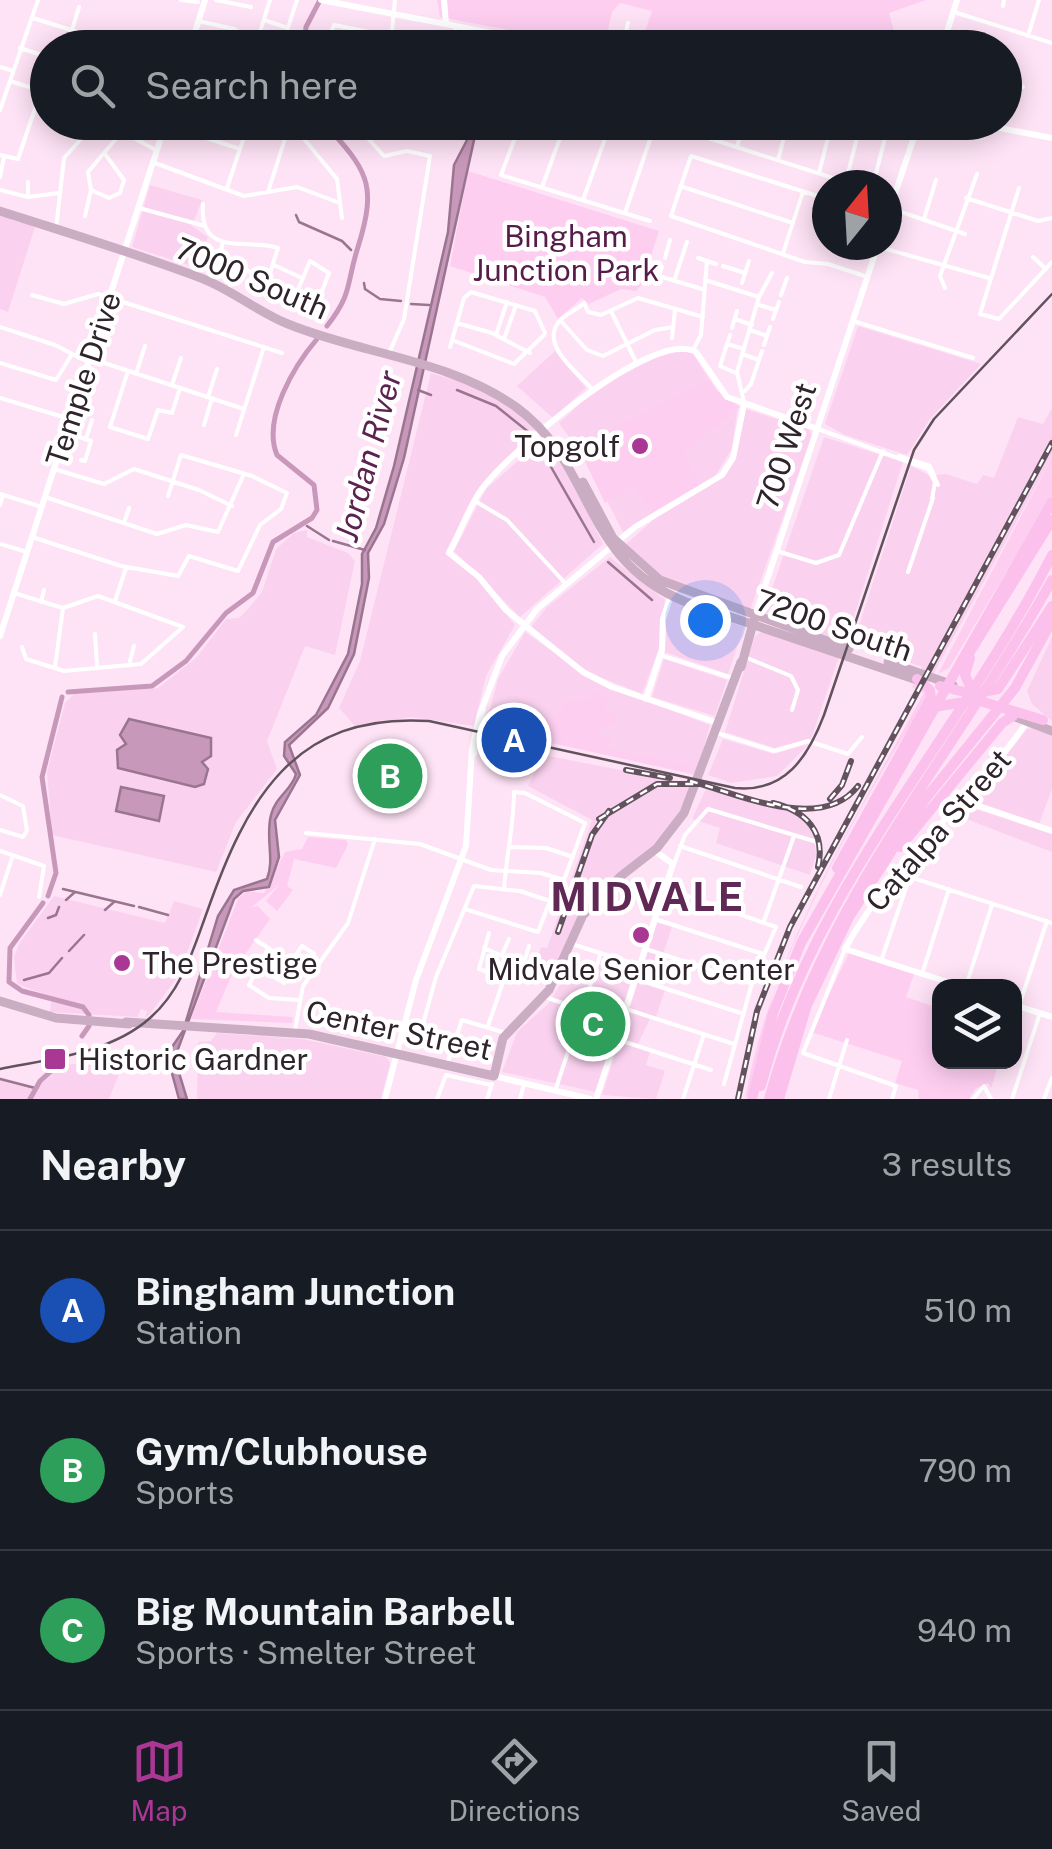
<!DOCTYPE html>
<html lang="en">
<head>
<meta charset="utf-8">
<style>
  :root { --surface:#171b24; --page:#20242c; --text:#f1f3f6; --muted:#9ea1a6; --line:#363941; --accent:#a93894 }
  body { margin:0; font-family:"Public Sans",sans-serif; background:var(--page); color:var(--text) }
  .controls { position:absolute; right:30px; bottom:30px; display:grid; overflow:hidden; border-radius:20px; box-shadow:0 5px 25px #0003 }
  .controls button { width:90px; height:90px; display:grid; place-items:center; padding:0; border:0; border-bottom:2px solid var(--line); background:var(--surface); color:var(--text); font:50px sans-serif }
  .compass { position:absolute; left:812px; top:170px; width:90px; height:90px; border-radius:50%; background:var(--surface); box-shadow:0 5px 25px #0003; rotate:18deg }
  .you { position:absolute; left:705px; top:620px; width:35px; height:35px; margin:-25px; border:8px solid #fff; border-radius:50%; background:#1a73e8; box-shadow:0 0 0 15px #1a73e833 }
  .badge { display:grid; place-items:center; width:65px; height:65px; border-radius:50%; background:var(--accent); color:#fff; font-size:32px; font-weight:700 }
  .pin { position:absolute; translate:-50% -50%; border:5px solid #fff; box-shadow:0 2px 10px #0006 }
  .list { margin:0; padding:0; list-style:none }
  h2 { display:flex; justify-content:space-between; align-items:center; height:130px; margin:0; padding:0 40px; font-size:42px }
  h2 small { font-size:32px; font-weight:400; color:var(--muted) }
  .list li { display:grid; grid-template-columns:65px 1fr auto; gap:30px; align-items:center; box-sizing:border-box; height:160px; padding:0 40px; border-top:2px solid var(--line) }
  .list b { display:block; font-size:38px; white-space:nowrap }
  .list p { margin:0; font-size:32px; white-space:nowrap; color:var(--muted) }
  .list em { font-size:32px; font-style:normal; color:var(--muted) }
  .icon { flex:none; width:55px; height:55px; fill:none; stroke:currentColor; stroke-width:2; stroke-linecap:round; stroke-linejoin:round }
  .map { position:relative; flex:none; width:1052px; height:1099px; overflow:hidden }
  .search { position:absolute; background:var(--surface); box-shadow:0 5px 25px #0003; left:30px; right:30px; top:30px; height:110px; display:flex; align-items:center; gap:25px; box-sizing:border-box; padding:0 35px; border-radius:55px; color:var(--muted); font-size:38px }
  .sheet { height:610px; background:var(--surface) }
  nav { display:flex; justify-content:space-around; align-items:center; box-sizing:border-box; height:140px; border-top:2px solid var(--line); background:var(--surface); font-size:28px; color:var(--muted) }
  nav a { display:grid; justify-items:center; gap:5px }
  nav .on { color:var(--accent) }
  .map>svg:first-child { display:block }
  .built { fill:#fad2ef }
  .green { fill:#fecef1 }
  .water { fill:#c898bb; stroke:#9a7590; stroke-width:2.5 }
  .lines { fill:none; stroke-linecap:round; stroke-linejoin:round }
  .stream { stroke:#9a7590; stroke-width:2.5 }
  .canal { stroke:#c898bb; stroke-width:5 }
  .street { stroke:#fff; stroke-width:4 }
  .secondary { stroke:#fff; stroke-width:6 }
  .primary { stroke:#cbadc3; stroke-width:9 }
  .highway { stroke:#fbc1ec; stroke-width:10 }
  .tram { stroke:#62525e; stroke-width:2.5 }
  .rail-casing { stroke:#62525e; stroke-width:6 }
  .rail { stroke:#fff; stroke-width:2.5; stroke-dasharray:8; stroke-linecap:butt }
  .poi-dot { fill:#a93894; stroke:#fff; stroke-width:4 }
  .labels { text-anchor:middle; dominant-baseline:central; stroke-width:9; stroke-linejoin:round; paint-order:stroke }
  .park-label { font-size:30px; fill:#561c4a; stroke:#fff }
  .street-label { font-size:30px; fill:#2f232c; stroke:#fff }
  .poi-label { font-size:30px; fill:#2f232c; stroke:#fff; text-anchor:start }
  .water-label { font-size:32px; font-style:italic; fill:#5c2250; stroke:#fff }
  .district-label { font-size:40px; font-weight:bold; letter-spacing:2.5px; fill:#602854; stroke:#fff }
</style>
</head>
<body>
<div class="map">
<svg width="1052" height="1099" viewBox="0 0 1052 1099">
  <rect width="100%" height="100%" fill="#fee3f6"/>
  <path class="built" d="M150 185 202 200 192 226 208 237 198 268 132 247Z
    M0 216 35 227 8 312 0 309Z
    M858 326 981 364 930 419 907 455 845 435 825 424Z
    M555 351 586 388 553 418 517 386Z
    M667 352H692L716 390 738 405 732 449 714 478 623 532 587 462 559 423 598 387Z
    M431 373 470 385 510 407 536 428 474 497 445 553 478 579 515 625 486 676 474 726 411 717 355 726 339 708 360 661Z
    M1052 408V457L923 693 912 687 922 667 854 641 911 466 931 476 946 474 977 484 983 475 994 478 1018 417 1043 424Z
    M746 409 810 430 812 436 750 610 667 581 625 545 662 512 725 476 735 459Z
    M824 437 903 462 845 645 764 612Z
    M543 439 570 476 603 544 520 617 454 551 486 489Z
    M307 530V537L348 553 355 561 335 655 305 646 267 741 277 769 236 822 216 872 52 835 47 772 65 703 74 694 158 688 197 657 226 619 239 618 248 609 262 592 276 549 294 533Z
    M610 557 665 600 659 648 642 694 588 672 531 627 547 607Z
    M672 601 744 627 728 674 665 652 666 618Z
    M764 630 840 654 811 739 775 748 725 732 755 636Z
    M525 632 596 682 710 725 696 775 485 728 498 679Z
    M1052 637V721L1032 704 1027 691Z
    M664 659 727 680 715 716 652 697Z
    M1033 728 1052 734V789L1039 824 972 800 1027 729Z
    M723 739 774 754 809 744 777 776 731 783 708 775Z
    M543 755 694 784 670 830 590 899 556 970 536 963 541 947 547 948 592 820 528 786Z
    M706 789 786 809 802 818 814 834 816 855 810 875 716 843 720 828 692 819Z
    M966 806 1052 834V852L956 815Z
    M54 896 165 923 174 901 203 909 179 975 150 1014 145 1018 147 1011 141 1009 137 1017 50 1012 52 997 17 984 14 957 19 944Z
    M657 923 672 927 658 969 664 971 660 985 666 987 655 1020 650 1019 638 1044 651 1049 646 1065 665 1071 656 1099 602 1095Z
    M599 954 636 967 596 1092 502 1072 517 1032 549 1003 567 973 590 980Z
    M217 1033 303 1039 386 1057 390 1063 381 1099H197L198 1042 211 1041Z
    M106 1059 123 1064 109 1099H0V1077L37 1087 59 1066Z"/>
  <path class="green" d="M437 0H926L889 13 899 48 640 47 652 11 620 3 612 12 604 47H600L440 17Z
    M468 171 659 231 642 284 636 291 621 289 589 304 582 298 558 319 545 297 450 266Z
    M710 380 720 395 740 407 684 454 700 486 650 514 633 486 605 503 579 449 615 425Z
    M1052 457V495L949 668 938 674Z
    M585 689 608 696 605 708 619 718 597 736H612L608 747C636 758 663 757 692 766L690 773 515 735 529 720 559 714 567 699 593 698Z
    M926 689 929 697C874 778 810 898 775 990 765 1016 758 1084 745 1099 772 949 854 822 926 689Z
    M308 837 346 840 348 845 336 868 294 859 287 886 293 890 277 911 266 901 279 885 252 907 258 906 270 919 234 970 216 1012 293 1017 292 1023 191 1019 238 899 246 891 264 893 285 852 302 849Z
    M849 953 914 974 906 997 939 1008 940 1062H999L991 1088 988 1083 975 1089 969 1099H919L918 1090 895 1083 902 1061 811 1032Z"/>
  <path class="water" d="M468 123H476V131L404 458 384 524 368 553 369 578 354 654 328 708 289 745 300 775 275 820 279 857 269 887 243 891 234 899 178 1049 177 1066 187 1099H179L170 1066 172 1047 183 1031 218 916 234 890 267 879C275 859 265 838 271 815 275 797 292 790 296 774L284 756 285 742 316 715 348 654 362 584V554L376 528 394 466 448 232 454 165 467 140Z
    M129 719 211 738V756L202 762 208 769 204 784 195 787 118 768 117 750 126 744 120 735Z
    M121 787 164 796 159 821 116 811Z"/>
  <g class="lines">
    <path class="stream" d="M296 215 299 222 342 241 351 250
      M364 283 365 289 380 299 401 301
      M411 304 429 305
      M418 390 431 395
      M457 390 496 406 531 434
      M539 446 594 542
      M307 526 329 540
      M333 541 365 550
      M608 562 652 600
      M63 889 134 906
      M66 900 75 892
      M139 907 168 915
      M105 910 114 902
      M48 918 56 915 59 907
      M69 951 84 935
      M24 980 49 973 62 958
      M0 1079 35 1088"/>
    <path class="canal" d="M304 48 306 27 320 0
      M323 122C367 170 378 183 358 247 346 284 353 293 327 326
      M68 692 152 686 186 661 226 613 253 593 273 542 312 518 317 510 314 485 277 455C262 419 294 366 317 339
      M48 896 56 873 42 777 62 697
      M43 903 10 948 9 982 22 991 83 1007 89 1015
      M82 1036 89 1026
      M30 1099 40 1081 59 1064"/>
    <path class="street" d="M181 0 198 2
      M216 0 251 7
      M1003 6 1004 0
      M954 12 1052 43
      M33 18 109 42 107 48
      M264 20 288 28
      M198 21 234 29 257 44
      M456 26 455 32 461 35 529 48
      M72 30 79 7
      M259 35 270 0
      M1028 36 1039 0
      M283 43 297 0
      M20 48 48 57
      M325 48 334 25 390 36
      M383 48 392 31 395 0
      M622 48 628 23
      M0 67 13 71
      M1004 76 1023 87
      M10 81 48 93
      M0 110 38 0
      M80 122 88 131
      M290 122 337 179 342 218
      M353 122 384 156 407 151 430 156 404 319 390 351
      M521 122 501 175 650 221
      M658 122 855 185
      M191 133 240 149
      M368 136 374 122
      M737 147 744 122
      M105 154 124 180 120 193 109 198 91 190 88 172 130 122
      M0 155 18 159 41 91
      M778 160 788 122
      M155 163 244 196 297 187 340 203
      M819 173 832 122
      M0 177 4 157
      M846 181 861 122
      M28 182V197
      M873 185 889 122
      M680 186 793 223
      M542 187 566 122
      M227 188 249 122
      M1019 188 980 314 999 319 1052 262
      M0 190 28 197 59 193
      M268 192 289 126
      M966 198 1038 221 1052 218
      M827 199 691 156 671 216 805 262 828 264 865 276
      M583 200 611 122
      M203 204C199 258 246 238 278 248L268 279 219 259 223 242
      M887 207 965 234
      M139 208 205 226
      M625 213 656 122
      M85 216 91 190
      M924 219 936 180
      M56 229 64 158 88 131 109 125 156 150
      M879 247 989 278
      M783 253 803 192
      M1033 257 1046 269
      M665 258 670 240
      M698 258 716 264
      M310 261 329 273 319 299 297 292Z
      M274 265 302 278
      M723 266 745 273
      M659 276 702 289
      M705 280 759 297
      M674 281 687 242
      M742 283 749 261
      M656 284 662 267
      M230 286 238 268
      M945 288 940 276 977 174
      M32 295 64 304 98 294 282 353
      M781 295 787 278
      M759 305 776 310
      M611 311 637 364
      M735 319 752 325
      M773 319 779 302
      M560 320 587 350 603 356 655 330 673 327
      M853 321 973 358
      M457 323 492 333 530 353
      M0 327 55 345 88 362
      M732 328 737 311
      M750 330 767 336
      M496 335 507 302
      M730 335 720 366 736 373
      M672 338 675 310
      M504 339 516 305
      M452 340 514 364 544 335
      M727 344 744 349
      M764 345 770 327
      M450 347 464 298 471 292 535 311 545 333
      M693 350 701 335 707 261
      M742 354 759 360
      M92 359 244 409
      M0 363 56 380 72 354
      M128 371 110 427 148 439 158 410 172 413 180 388
      M136 374 145 346
      M172 385 181 358
      M592 389C578 373 541 346 558 323 564 314 576 311 584 303L588 312 601 315 638 298 703 317
      M745 391 751 384 762 351
      M208 397 217 369
      M0 398 70 419
      M744 402 737 372 759 297 772 273
      M204 425 212 398
      M818 429 928 469 935 482 932 499
      M68 433 91 441 85 461 81 460
      M236 435 264 347
      M86 439 92 420
      M899 456 930 466 938 485
      M54 469 104 484 134 469 199 490 232 506
      M0 494 42 507
      M45 497 157 534 186 525 218 532 243 476
      M475 501 507 520 566 584
      M0 505 3 495
      M124 523 129 508
      M32 537 121 566 178 576 189 556 238 571 260 525 281 509 287 493 252 476 181 455 168 496
      M0 544 27 552
      M777 551 816 563 839 555 883 451
      M908 572 933 498
      M14 593 63 608 98 596 183 627 141 664 64 671 26 659 22 647
      M115 601 126 568
      M41 602 44 590
      M95 634 97 665
      M660 655 732 678
      M747 658 791 676 798 690 792 710
      M130 661 134 646
      M55 667 63 608
      M717 733 774 751 808 741 848 754 862 737
      M0 795 23 806 27 831 23 837 0 830
      M306 833 420 844 491 870 541 873 564 880 585 823 525 793 514 792C514 825 506 857 504 890
      M680 846 801 887
      M510 847 546 848 573 857
      M0 851 44 866 39 897
      M674 864 685 835 708 809 817 842
      M904 870 913 878 1052 923
      M665 888 776 927 752 983 724 1084
      M0 895 13 855
      M655 919 763 954
      M764 921 794 836
      M489 933 479 969 513 981 519 979 529 946
      M256 940 309 975
      M575 945 638 965
      M484 948 523 965
      M268 949 249 985 269 998 299 1000
      M646 949 750 983
      M845 949 803 1053 896 1086 892 1099
      M502 955 509 939
      M881 961 910 876
      M290 963 302 946 314 954
      M257 966 284 983 295 969
      M922 974 949 889
      M636 979 744 1014
      M966 986 992 905
      M545 997 621 1023
      M1019 1006 1047 921
      M626 1009 734 1044
      M488 1026 504 979
      M295 1030 303 986 348 923 375 839
      M412 1036 439 1043
      M419 1038 436 977 474 886 520 891 550 901 538 932 465 909
      M616 1039 711 1070
      M447 1064 462 1020 506 1033
      M555 1091 601 953
      M437 1099 446 1075 491 1085
      M487 1099 492 1084
      M520 1099 524 1084
      M683 1099 704 1034
      M829 1099 847 1040
      M973 1099 984 1086 991 1099
      M1012 1099 1040 1013
      M1044 1099 1052 1078"/>
    <path class="secondary" d="M321 0 570 48
      M444 0 446 24
      M190 48 205 0
      M942 48 957 0
      M968 122 1052 138
      M887 218 919 122
      M755 616 878 245
      M0 636 166 122
      M646 699 662 650 663 619 671 595
      M718 723 612 687 583 672 506 610 479 577 449 553C460 533 468 509 481 490 507 454 653 327 696 352L727 397 818 429
      M474 754 483 710
      M964 801 1052 831
      M960 986 845 949C892 862 971 802 1027 722
      M1014 1005 1052 1017
      M494 1076 590 1099
      M385 1099 416 980 466 846 472 749 480 714 502 656 537 609 635 527 722 475 733 458 744 404
      M596 1099 673 864 655 851"/>
    <path class="primary" d="M0 211C68 233 135 253 201 278 232 290 258 312 288 324 361 354 451 360 516 407 596 465 580 560 686 602L920 681
      M583 482 613 538 660 580 849 649
      M888 662 953 685
      M741 667 754 620
      M1010 715 1052 731
      M0 1001 56 1018 129 1024
      M126 1022 309 1034 494 1076
      M494 1076 503 1038 549 990 583 915 621 876 657 848 684 813 741 662"/>
    <path class="highway" d="M970 658 965 675 973 693
      M963 663 1052 520
      M940 686 973 694 998 689 1052 606
      M934 707 977 700 1043 720
      M900 847 1002 723 1013 716
      M837 868 931 698 930 690 917 679
      M761 1086C813 885 960 737 1052 555
      M752 1099 773 1013 801 943 1052 502
      M769 1099C825 895 952 759 1052 580
      M779 1099 807 1005 849 917 926 798 1015 688 1052 621"/>
    <path class="tram" d="M0 1069C50 1059 111 1053 150 1018 182 990 193 950 207 912 246 801 293 712 429 721L735 788C785 793 808 757 824 715L914 450 934 419 1052 294"/>
    <defs>
      <path id="rail" d="M626 770 670 778
        M690 781C737 793 821 834 858 786
        M830 799 842 785 851 761
        M773 803C806 811 826 832 818 867
        M599 819 657 784H701
        M558 932 592 835 609 811
        M738 1099 757 1011 790 927 1052 443"/>
    </defs>
    <use href="#rail" class="rail-casing"/>
    <use href="#rail" class="rail"/>
  </g>
  <g class="poi-dot">
    <circle cx="640" cy="446" r="10"/>
    <circle cx="641" cy="935" r="10"/>
    <circle cx="122" cy="963" r="10"/>
    <rect x="43" y="1047" width="24" height="24" rx="5"/>
  </g>
  <g class="labels">
    <g class="park-label">
      <text x="566" y="236">Bingham<tspan x="566" dy="34">Junction Park</tspan></text>
    </g>
    <g class="street-label">
      <text transform="translate(252 278) rotate(23)">7000 South</text>
      <text transform="translate(83 379) rotate(-72)">Temple Drive</text>
      <text transform="translate(786 446) rotate(-72)">700 West</text>
      <text transform="translate(834 625) rotate(19)">7200 South</text>
      <text transform="translate(938 830) rotate(-49)">Catalpa Street</text>
      <text transform="translate(399 1030) rotate(12)">Center Street</text>
    </g>
    <g class="poi-label">
      <text x="620" y="446" text-anchor="end">Topgolf</text>
      <text x="142" y="963">The Prestige</text>
      <text x="641" y="969" text-anchor="middle">Midvale Senior Center</text>
      <text x="78" y="1059">Historic Gardner</text>
    </g>
    <g class="water-label">
      <text transform="translate(368 456) rotate(-75)">Jordan River</text>
    </g>
    <g class="district-label">
      <text x="648" y="896">MIDVALE</text>
    </g>
  </g>
</svg>
<div class="controls">
<button><svg class="icon" aria-label="layers" viewBox="0 0 24 24"><path d="M12 4l9 5-9 5-9-5zM3 14l9 5 9-5"/></svg></button>
</div>
<svg class="compass" viewBox="-18 -18 36 36"><path d="M0-13l5 13h-10z" fill="#e53935"/><path d="M0 13l5-13h-10z" fill="#9ea1a6"/></svg>
<div class="you"></div>
<div class="pin badge" style="left:514px;top:740px;background:#1a4fb4">A</div>
<div class="pin badge" style="left:390px;top:776px;background:#2e9e5b">B</div>
<div class="pin badge" style="left:593px;top:1024px;background:#2e9e5b">C</div>
<div class="search"><svg class="icon" aria-label="search" viewBox="0 0 24 24"><circle cx="10" cy="10" r="6"/><path d="M15 15l6 6"/></svg>Search here</div>
</div>
<section class="sheet">
<h2>Nearby<small>3 results</small></h2>
<ul class="list">
<li><span class="badge" style="background:#1a4fb4">A</span><div><b>Bingham Junction</b><p>Station</p></div><em>510 m</em></li>
<li><span class="badge" style="background:#2e9e5b">B</span><div><b>Gym/Clubhouse</b><p>Sports</p></div><em>790 m</em></li>
<li><span class="badge" style="background:#2e9e5b">C</span><div><b>Big Mountain Barbell</b><p>Sports · Smelter Street</p></div><em>940 m</em></li>
</ul>
</section>
<nav>
<a class="on"><svg class="icon" aria-label="map" viewBox="0 0 24 24"><path d="M3 6l6-2 6 2 6-2v14l-6 2-6-2-6 2zM9 4v14M15 6v14"/></svg>Map</a>
<a><svg class="icon" aria-label="directions" viewBox="0 0 24 24"><path d="M12 3l9 9-9 9-9-9zM9 14v-3h6M13 9l2 2-2 2"/></svg>Directions</a>
<a><svg class="icon" aria-label="saved" viewBox="0 0 24 24"><path d="M7 4h10v16l-5-4-5 4z"/></svg>Saved</a>
</nav>
</body>
</html>
